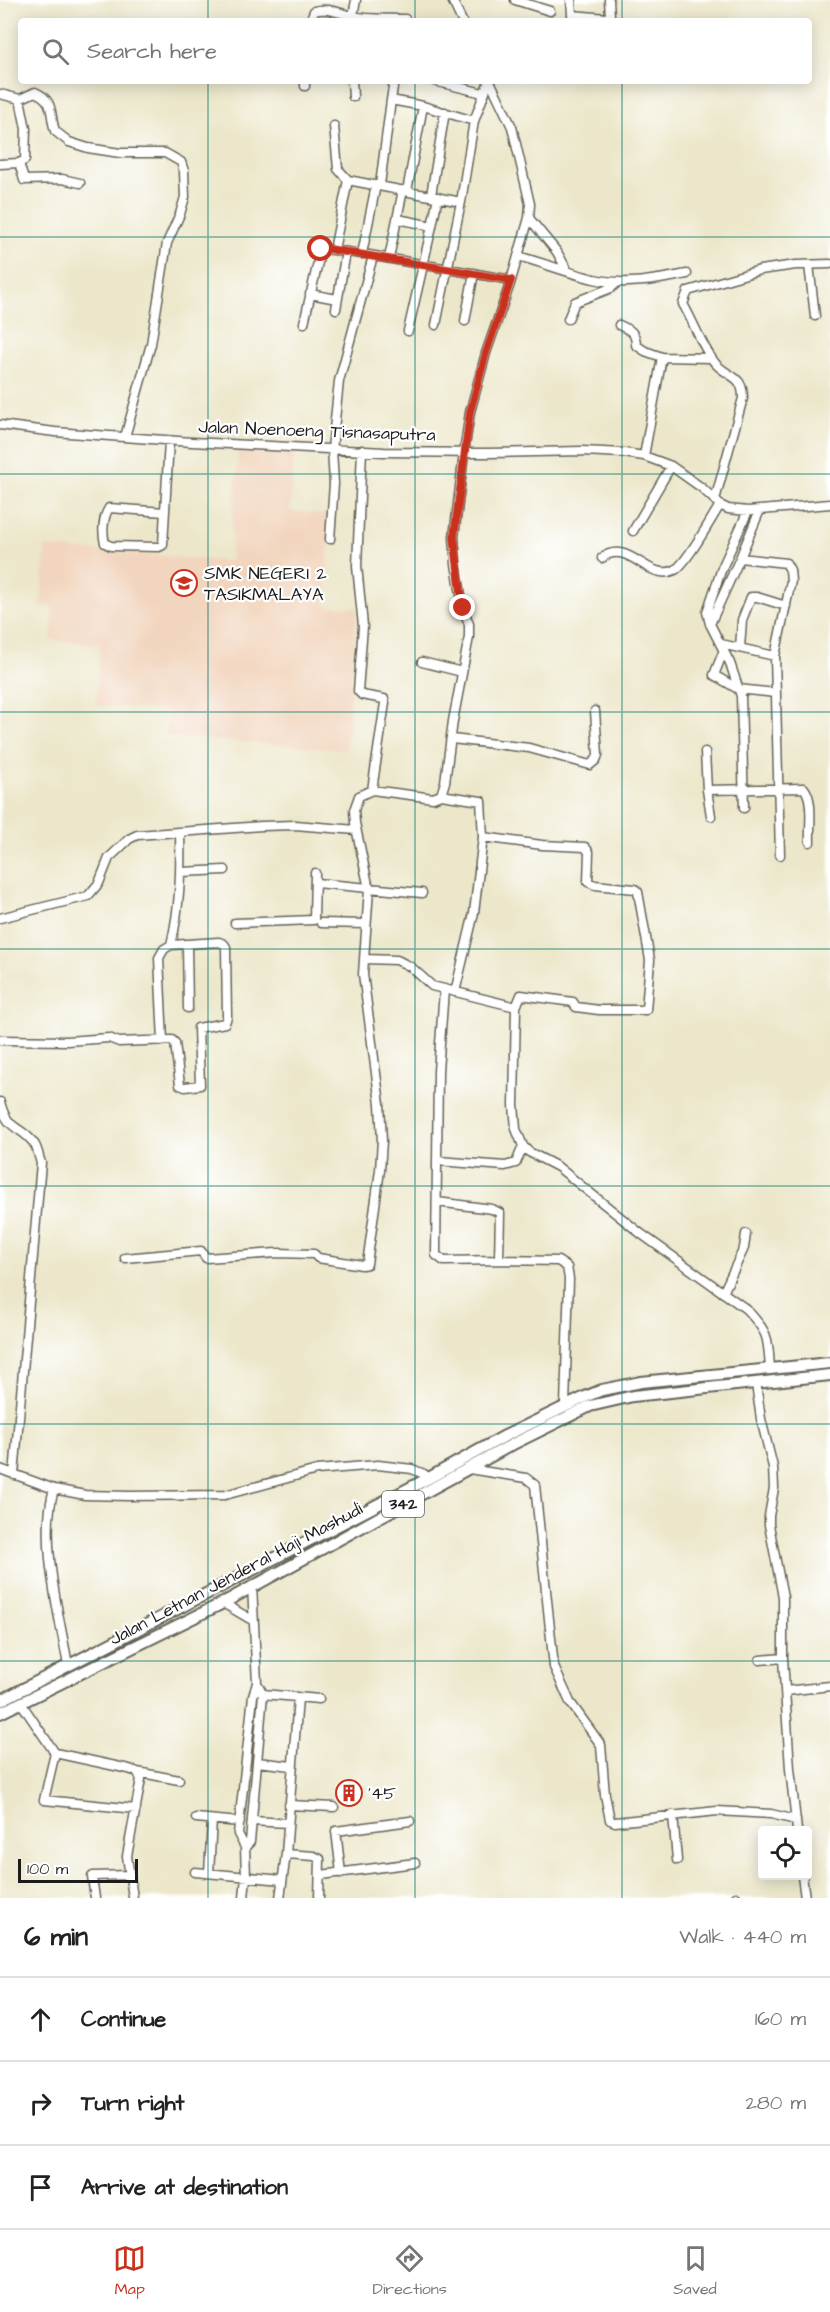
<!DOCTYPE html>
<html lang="en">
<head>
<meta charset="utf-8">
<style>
  :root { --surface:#fff; --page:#f6f6f6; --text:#222; --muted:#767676; --line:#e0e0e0; --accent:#c8321e }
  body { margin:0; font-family:"Architects Daughter",sans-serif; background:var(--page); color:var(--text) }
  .controls { position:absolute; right:18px; bottom:18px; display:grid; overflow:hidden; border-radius:6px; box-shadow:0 3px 15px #0003 }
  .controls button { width:54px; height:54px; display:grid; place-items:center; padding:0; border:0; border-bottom:2px solid var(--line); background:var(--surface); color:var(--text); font:30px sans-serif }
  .scale { position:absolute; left:18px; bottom:15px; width:120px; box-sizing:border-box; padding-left:6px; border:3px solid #1c1c1c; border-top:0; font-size:16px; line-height:21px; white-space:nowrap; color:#1c1c1c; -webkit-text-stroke:4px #fff; paint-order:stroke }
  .stop { position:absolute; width:18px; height:18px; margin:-14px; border:4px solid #c8321e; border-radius:50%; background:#fff }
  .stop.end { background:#c8321e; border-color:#fff; box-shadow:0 2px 6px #0008 }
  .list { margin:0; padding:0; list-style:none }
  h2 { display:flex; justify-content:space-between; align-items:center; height:78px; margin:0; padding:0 24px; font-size:26px }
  h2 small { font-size:20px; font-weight:400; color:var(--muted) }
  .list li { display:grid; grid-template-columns:39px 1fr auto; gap:18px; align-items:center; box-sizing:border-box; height:84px; padding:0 24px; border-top:2px solid var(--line) }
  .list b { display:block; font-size:22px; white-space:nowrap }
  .list em { font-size:20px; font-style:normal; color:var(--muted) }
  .icon { flex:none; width:33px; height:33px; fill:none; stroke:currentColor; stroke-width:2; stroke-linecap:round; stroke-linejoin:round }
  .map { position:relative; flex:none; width:830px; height:1898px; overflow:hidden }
  .search { position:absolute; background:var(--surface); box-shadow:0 3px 15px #0003; left:18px; right:18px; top:18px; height:66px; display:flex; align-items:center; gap:15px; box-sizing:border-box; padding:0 21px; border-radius:6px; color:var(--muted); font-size:22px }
  .sheet { height:330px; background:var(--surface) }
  nav { display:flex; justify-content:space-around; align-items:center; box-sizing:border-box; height:84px; border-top:2px solid var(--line); background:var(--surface); font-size:16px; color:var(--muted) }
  nav a { display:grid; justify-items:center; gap:3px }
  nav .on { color:var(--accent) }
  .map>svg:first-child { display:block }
  .built { fill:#f2d5be }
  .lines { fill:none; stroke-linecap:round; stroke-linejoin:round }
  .minor-casing { stroke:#656359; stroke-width:11 }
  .major-casing { stroke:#656359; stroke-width:14 }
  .minor { stroke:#fff; stroke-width:8 }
  .major { stroke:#fff; stroke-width:10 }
  .route { stroke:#c8321e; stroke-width:8 }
  .grid { fill:none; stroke:#0f766e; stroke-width:1.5; stroke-opacity:0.55 }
  .labels { text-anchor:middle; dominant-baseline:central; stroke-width:4.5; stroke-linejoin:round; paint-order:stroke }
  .shield { fill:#fff; stroke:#606060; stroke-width:1.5 }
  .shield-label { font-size:16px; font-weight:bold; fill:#1c1c1c }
  .street-label { font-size:18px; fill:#1c1c1c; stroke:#fff }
  .poi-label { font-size:18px; fill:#1c1c1c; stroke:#fff; text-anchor:start }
</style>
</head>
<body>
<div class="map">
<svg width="830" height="1898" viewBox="0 0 830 1898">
  <rect width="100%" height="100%" fill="#fff"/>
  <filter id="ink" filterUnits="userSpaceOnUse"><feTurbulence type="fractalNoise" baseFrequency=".0167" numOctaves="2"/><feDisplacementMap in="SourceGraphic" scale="12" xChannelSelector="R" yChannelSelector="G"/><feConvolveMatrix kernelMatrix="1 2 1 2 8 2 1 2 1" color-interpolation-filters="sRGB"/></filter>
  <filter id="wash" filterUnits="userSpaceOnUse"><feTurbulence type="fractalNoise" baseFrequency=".008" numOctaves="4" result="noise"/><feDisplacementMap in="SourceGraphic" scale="24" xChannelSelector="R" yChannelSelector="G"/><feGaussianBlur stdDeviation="1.35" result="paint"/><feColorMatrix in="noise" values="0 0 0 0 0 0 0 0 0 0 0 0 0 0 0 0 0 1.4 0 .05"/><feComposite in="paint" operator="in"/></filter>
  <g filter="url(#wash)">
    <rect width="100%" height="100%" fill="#ece7ca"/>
    <path class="built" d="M238 450 294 454 290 511 331 515 325 606 357 608 346 750 166 736 168 711 96 705 100 644 51 640 53 606 41 605 45 547 230 561Z"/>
  </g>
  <g filter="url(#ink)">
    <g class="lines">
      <defs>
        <path id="minor" d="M452 0 462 21
          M515 0 550 11
          M571 0 572 15 607 18 610 16 609 0
          M310 21 314 11C328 7 338 13 352 16 368 20 388 18 405 19
          M352 21 356 0
          M305 81V86
          M352 81 353 97
          M394 81 391 100 423 106
          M434 81 483 93
          M0 94 20 99 35 92C55 101 49 112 55 131L69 142 88 148 120 153H165L181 162 184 171 185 197 180 214 167 243 151 344 125 437
          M334 126 338 169 348 180 461 202 474 121 489 81
          M19 163 24 180 62 179 80 183
          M0 164 19 163 25 160 26 129 20 99
          M348 180 334 250 362 254 376 185
          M380 185 391 100
          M407 191 423 106 474 121
          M431 195 445 112
          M529 218 557 252 567 270
          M398 219 432 226 408 331
          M432 226 438 197
          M369 255 511 280
          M518 256C543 263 569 273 594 279 624 286 657 280 687 274
          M389 258 403 190
          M809 265 815 316
          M310 294 337 299
          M336 309 346 252
          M568 319 575 302 611 288 618 282
          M465 321 474 273
          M304 323 321 249 334 250
          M436 325 461 202
          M619 325C630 330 636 332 636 345L645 351 662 357
          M0 425 55 432 192 442 384 452 489 453 582 451 624 453 644 456 671 466 702 488 720 505 728 509 748 511 830 504
          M362 450 357 566 363 626 358 691 362 695 384 699 385 703 372 790
          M644 456 662 357 711 358
          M715 500 743 398C743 374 728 378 715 363 702 347 694 323 683 304L688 291 760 270 796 265 830 264
          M165 512 109 508C103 517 102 533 105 543L111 546 159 547 163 545 169 441
          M633 531 671 466
          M330 539 334 484 332 449 339 381 373 256
          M602 558C629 538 648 583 675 570 687 563 711 519 720 505
          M740 558 760 510
          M710 624 740 558 786 563 790 570 791 581 775 656 780 855
          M721 644 775 656
          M740 648 742 620 751 597H757L786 606
          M724 650 714 675 738 689 776 693
          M422 662 462 672
          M452 739 529 748 590 765 596 760 598 755 595 711
          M705 752 707 790 804 788C814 800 809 827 810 842
          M707 790 711 816
          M441 795 481 801 483 837 542 845 585 847 589 852 588 882 595 885 635 889 638 892 650 960 646 1010H599L576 1007 573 1002 521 995 516 1007
          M744 808 741 696 730 663 710 624 707 612 722 568 748 511
          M181 872 225 870
          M316 883 422 893
          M0 918 88 896 99 883 109 858 129 839 137 835 262 826 295 825 356 830
          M235 923 314 920 315 873
          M321 923 366 924
          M187 944 188 1008
          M364 959 397 960 411 967 432 986 516 1007 514 1105 516 1129 523 1146 529 1152 558 1167 640 1233 746 1309C769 1333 768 1337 770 1370
          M444 990 438 1071 436 1255 444 1261 499 1260
          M455 992 474 913 483 837
          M0 1040 67 1041 109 1038 119 1042 172 1040 175 1043 180 1085 185 1087 200 1085 198 1028 225 1023 227 1017 226 947 224 944 219 942 171 945
          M163 1041 159 958 164 949 171 945C180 907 181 872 180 833
          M0 1102C8 1133 22 1125 35 1145 38 1150 39 1158 41 1163L14 1475
          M438 1161 505 1166 516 1163 523 1146
          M437 1202 492 1209 500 1213 499 1260 558 1261 567 1267 569 1279 565 1406
          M125 1258 201 1251 206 1258 277 1253 314 1254 318 1258 362 1265 367 1264 380 1170 382 1141 380 1104 363 974 369 889 355 823 354 810 359 796 372 790 433 798 441 795 445 782 453 721 469 637V624L463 608 456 564 454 537 464 453 470 412 486 353 510 284 529 218 530 204 512 127 490 81
          M723 1293 744 1248 746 1234
          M756 1384 761 1419 773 1467 774 1488 769 1516V1525L783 1597V1658L790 1769 797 1830
          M0 1469 54 1489 85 1495 129 1496 225 1495 317 1470 378 1465 412 1469 424 1474 429 1478
          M469 1469 526 1478 535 1485 554 1667 570 1702 601 1745 605 1795 610 1820 615 1822 717 1811 771 1814 796 1820
          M54 1489C39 1539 59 1614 68 1665
          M223 1603 252 1620
          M760 1660 783 1658
          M786 1691 830 1686
          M263 1694 319 1699
          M21 1703 55 1753 129 1769 137 1772 141 1779 127 1856 133 1898
          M55 1753 44 1800 136 1809
          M257 1762 292 1766
          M137 1772 179 1780
          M289 1805 334 1807
          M673 1815 677 1860
          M196 1818 240 1822
          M252 1821 288 1823
          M245 1847 250 1842 263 1694 257 1683 252 1586
          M286 1854 314 1856 320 1859 319 1898
          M195 1872 282 1880
          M209 1873 212 1820
          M341 1873 336 1831 410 1821
          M321 1875 415 1863
          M802 1876 805 1898
          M736 1897 737 1898
          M95 1898 92 1877 93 1876 130 1875
          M244 1898 246 1877 245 1847 238 1834 253 1696 257 1683
          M280 1898 286 1854 298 1698"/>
        <path id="major" d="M0 1701 429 1478 505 1436 585 1397 602 1390 641 1382 830 1363
          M0 1713 223 1603 513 1444 590 1406 633 1396 830 1375"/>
      </defs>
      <use href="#minor" class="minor-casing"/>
      <use href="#major" class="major-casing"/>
      <use href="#minor" class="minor"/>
      <use href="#major" class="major"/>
    </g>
  </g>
  <g class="lines" filter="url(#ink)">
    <path class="route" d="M321 249 323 248 511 280 486 353 470 412 454 537 463 608"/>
  </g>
  <path class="grid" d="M208 0V21M415 0V21M622 0V21M208 81V1898M415 81V1898M622 81V1898M0 237H830M0 474H830M0 712H830M0 949H830M0 1186H830M0 1424H830M0 1661H830"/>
  <defs>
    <symbol id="school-ring" viewBox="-11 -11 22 22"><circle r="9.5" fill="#fff" stroke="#c8321e" stroke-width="1.5"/><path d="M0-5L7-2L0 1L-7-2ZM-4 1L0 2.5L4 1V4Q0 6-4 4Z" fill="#c8321e"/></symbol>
    <symbol id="building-ring" viewBox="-11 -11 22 22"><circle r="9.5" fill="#fff" stroke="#c8321e" stroke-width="1.5"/><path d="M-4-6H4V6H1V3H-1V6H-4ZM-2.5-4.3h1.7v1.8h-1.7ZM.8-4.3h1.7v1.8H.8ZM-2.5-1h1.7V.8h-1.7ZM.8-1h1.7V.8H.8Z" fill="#c8321e"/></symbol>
  </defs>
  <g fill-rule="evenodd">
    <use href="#school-ring" x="169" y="568" width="30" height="30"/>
    <use href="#building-ring" x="334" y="1778" width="30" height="30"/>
  </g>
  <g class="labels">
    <rect class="shield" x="382" y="1491" width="42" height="26" rx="4.5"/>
    <g class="shield-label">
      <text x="403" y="1504">342</text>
    </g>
    <g class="street-label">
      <text transform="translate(317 431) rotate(2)">Jalan Noenoeng Tisnasaputra</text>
      <text transform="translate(236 1574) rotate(-28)">Jalan Letnan Jenderal Haji Mashudi</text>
    </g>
    <g class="poi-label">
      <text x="204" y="573">SMK NEGERI 2<tspan x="204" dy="21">TASIKMALAYA</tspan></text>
      <text x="368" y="1793">'45</text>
    </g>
  </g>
</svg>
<div class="controls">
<button><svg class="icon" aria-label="locate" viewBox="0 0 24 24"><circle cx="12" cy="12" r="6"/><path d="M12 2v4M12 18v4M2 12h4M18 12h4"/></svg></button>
</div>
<div class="scale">100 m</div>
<div class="stop" style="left:321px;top:249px"></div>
<div class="stop end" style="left:463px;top:608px"></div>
<div class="search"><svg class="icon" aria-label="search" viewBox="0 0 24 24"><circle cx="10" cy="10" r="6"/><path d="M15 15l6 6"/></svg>Search here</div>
</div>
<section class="sheet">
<h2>6 min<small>Walk · 440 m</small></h2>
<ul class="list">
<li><svg class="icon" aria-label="ahead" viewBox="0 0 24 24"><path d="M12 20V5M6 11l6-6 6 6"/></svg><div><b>Continue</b></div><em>160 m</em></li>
<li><svg class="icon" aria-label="right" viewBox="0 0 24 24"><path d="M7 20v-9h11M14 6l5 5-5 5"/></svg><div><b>Turn right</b></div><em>280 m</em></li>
<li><svg class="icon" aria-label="arrive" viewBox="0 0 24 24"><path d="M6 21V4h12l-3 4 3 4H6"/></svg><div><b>Arrive at destination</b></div></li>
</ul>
</section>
<nav>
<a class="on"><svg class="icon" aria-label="map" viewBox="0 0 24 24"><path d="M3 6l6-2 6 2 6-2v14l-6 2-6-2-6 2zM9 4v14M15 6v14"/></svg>Map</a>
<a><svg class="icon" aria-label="directions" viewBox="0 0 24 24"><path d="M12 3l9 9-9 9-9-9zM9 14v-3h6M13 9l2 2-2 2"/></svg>Directions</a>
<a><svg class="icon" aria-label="saved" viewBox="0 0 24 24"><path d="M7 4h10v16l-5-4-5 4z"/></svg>Saved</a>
</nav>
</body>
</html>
